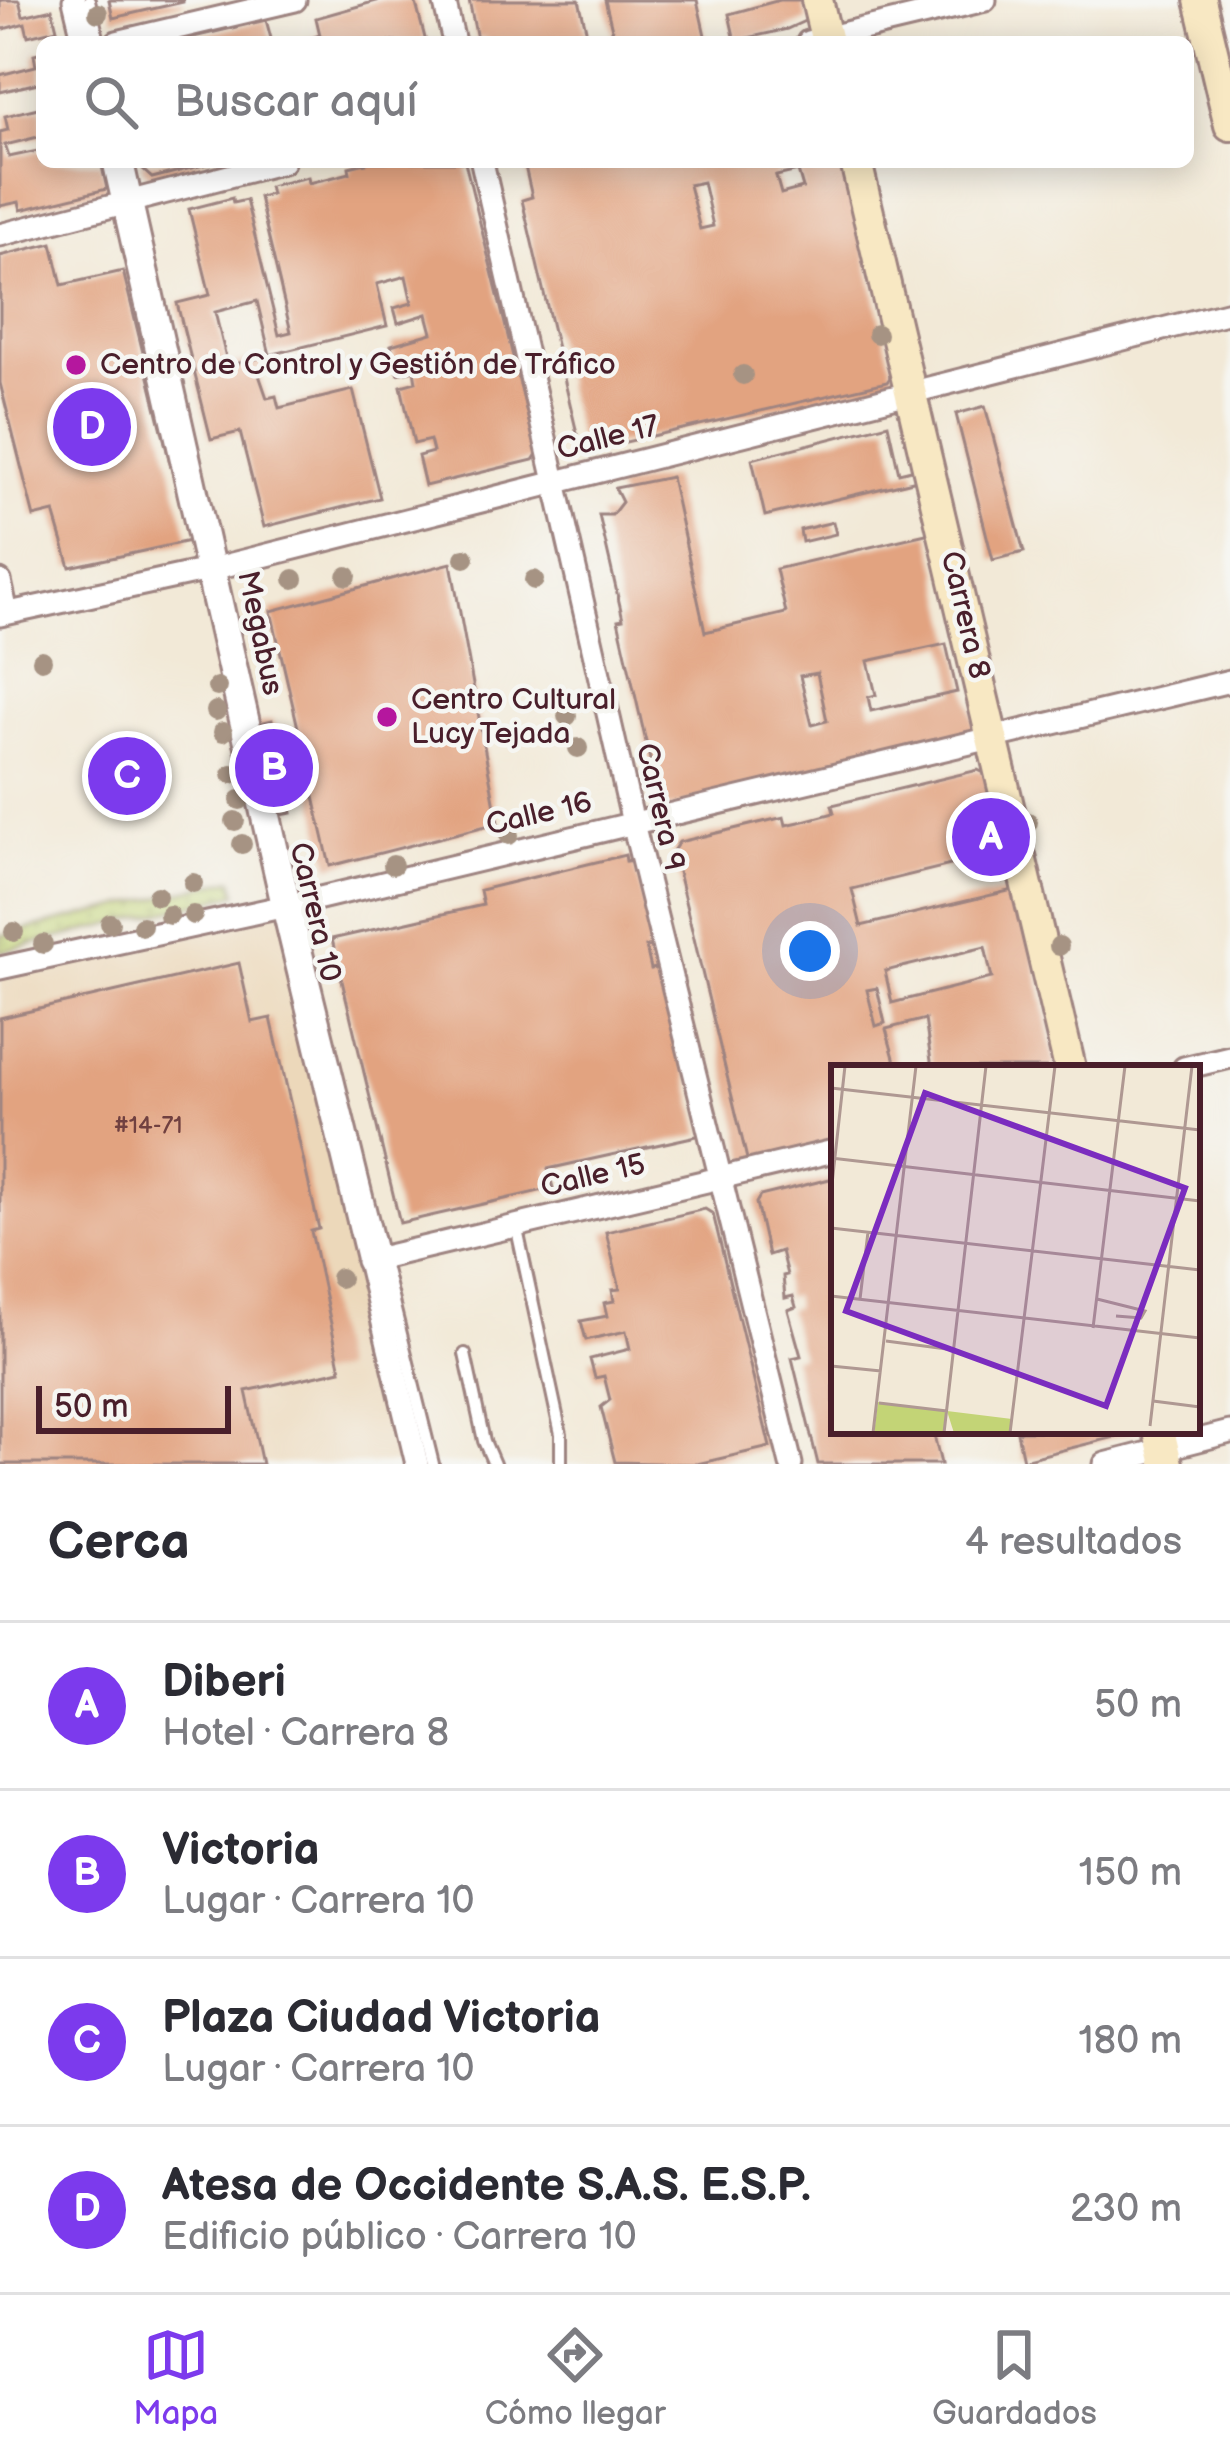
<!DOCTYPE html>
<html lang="es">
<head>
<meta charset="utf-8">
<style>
  :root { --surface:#fff; --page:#f7f7f7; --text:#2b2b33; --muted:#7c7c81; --line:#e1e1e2; --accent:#7c3aed }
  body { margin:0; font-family:"Balsamiq Sans",sans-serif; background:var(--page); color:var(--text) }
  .scale { position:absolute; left:36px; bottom:30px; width:195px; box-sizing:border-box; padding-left:12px; border:6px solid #4a1f2b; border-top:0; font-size:33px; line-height:42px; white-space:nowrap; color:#4a1f2b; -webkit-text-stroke:9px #f6f6f2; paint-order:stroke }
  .you { position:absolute; left:810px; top:951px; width:42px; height:42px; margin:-30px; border:9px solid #fff; border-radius:50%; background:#1a73e8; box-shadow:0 0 0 18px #1a73e833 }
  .badge { display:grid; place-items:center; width:78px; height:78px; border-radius:50%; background:var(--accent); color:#fff; font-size:39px; font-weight:700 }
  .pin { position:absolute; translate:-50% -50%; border:6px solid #fff; box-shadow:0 3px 12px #0006 }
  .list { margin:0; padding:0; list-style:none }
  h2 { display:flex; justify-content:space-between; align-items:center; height:156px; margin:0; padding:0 48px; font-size:51px }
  h2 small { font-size:39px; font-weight:400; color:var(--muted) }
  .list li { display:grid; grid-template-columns:78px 1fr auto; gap:36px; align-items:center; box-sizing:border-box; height:168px; padding:0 48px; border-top:3px solid var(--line) }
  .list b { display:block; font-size:45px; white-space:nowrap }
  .list p { margin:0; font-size:39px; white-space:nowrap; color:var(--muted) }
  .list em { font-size:39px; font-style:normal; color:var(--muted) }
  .icon { flex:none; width:66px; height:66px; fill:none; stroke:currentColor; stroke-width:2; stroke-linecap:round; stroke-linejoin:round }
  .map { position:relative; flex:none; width:1230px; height:1464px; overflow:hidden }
  .search { position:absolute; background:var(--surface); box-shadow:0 6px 30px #0003; left:36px; right:36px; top:36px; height:132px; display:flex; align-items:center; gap:30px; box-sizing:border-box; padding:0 42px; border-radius:18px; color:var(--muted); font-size:45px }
  .sheet { height:828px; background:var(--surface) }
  nav { display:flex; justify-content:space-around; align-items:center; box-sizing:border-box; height:168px; border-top:3px solid var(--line); background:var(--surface); font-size:33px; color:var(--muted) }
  nav a { display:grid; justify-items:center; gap:6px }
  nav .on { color:var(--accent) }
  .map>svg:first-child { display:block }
  .built { fill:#ecd8ba }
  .grass { fill:url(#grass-dots); stroke:#867a50; stroke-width:3 }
  .building { fill:#e2a380; fill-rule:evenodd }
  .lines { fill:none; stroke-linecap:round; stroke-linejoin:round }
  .lane-casing { stroke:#9e8481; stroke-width:16 }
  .street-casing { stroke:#9e8481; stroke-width:27 }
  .secondary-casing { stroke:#9e8481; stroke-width:36 }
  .lane { stroke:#fff; stroke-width:10 }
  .street { stroke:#fff; stroke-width:21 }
  .secondary { stroke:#f8e8c3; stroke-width:30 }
  .tree { fill:#a69383 }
  .poi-dot { fill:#b5179e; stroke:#f6f6f2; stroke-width:4.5 }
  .labels { text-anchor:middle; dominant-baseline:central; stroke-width:9; stroke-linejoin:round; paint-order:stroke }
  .number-label { font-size:24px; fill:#704040 }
  .poi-label { font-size:30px; fill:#4a1f2b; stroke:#f6f6f2; text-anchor:start }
  .street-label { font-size:30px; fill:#4a1f2b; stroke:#f6f6f2 }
  .inset-road { fill:none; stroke:#af9892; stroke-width:3 }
  .view { fill:#7b2cbf; fill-opacity:0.15; stroke:#7b2cbf; stroke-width:6 }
  .inset-edge { fill:none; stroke:#4a1f2b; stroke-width:6 }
</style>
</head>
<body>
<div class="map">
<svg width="1230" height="1464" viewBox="0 0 1230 1464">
  <defs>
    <pattern id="grass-dots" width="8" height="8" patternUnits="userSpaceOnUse" patternTransform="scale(3)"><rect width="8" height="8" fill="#c3d476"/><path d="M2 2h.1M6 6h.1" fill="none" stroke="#a9b666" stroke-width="1.8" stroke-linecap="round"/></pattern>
  </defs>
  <rect width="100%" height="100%" fill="#f6f6f2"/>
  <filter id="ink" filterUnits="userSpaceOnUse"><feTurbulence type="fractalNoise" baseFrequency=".00833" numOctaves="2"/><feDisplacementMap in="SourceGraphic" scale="24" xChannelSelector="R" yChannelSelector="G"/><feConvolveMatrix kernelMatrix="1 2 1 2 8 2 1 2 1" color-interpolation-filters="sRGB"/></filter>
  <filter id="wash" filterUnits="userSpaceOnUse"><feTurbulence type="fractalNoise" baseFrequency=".004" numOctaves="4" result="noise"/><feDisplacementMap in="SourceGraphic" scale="48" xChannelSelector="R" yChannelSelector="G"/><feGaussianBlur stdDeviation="2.7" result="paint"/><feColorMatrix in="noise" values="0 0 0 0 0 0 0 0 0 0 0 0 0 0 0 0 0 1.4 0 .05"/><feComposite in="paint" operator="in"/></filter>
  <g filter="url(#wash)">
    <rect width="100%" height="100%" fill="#f2e9d7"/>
    <path class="built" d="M283 906 417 1464H0V968Z"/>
    <path class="grass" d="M233 879 237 894 0 952V936Z"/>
    <g id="blocks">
      <path class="building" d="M0 0H19L23 16 52 9 57 29 28 36 25 23 0 30Z
        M109 0H183V2L113 18Z
        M380 0H415L426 42H300L320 35 316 18Z
        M469 0H579L589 42H483L486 37 477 39Z
        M605 0H697L706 40 615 42Z
        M780 0H802L807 20 787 29 735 41 729 14Z
        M266 20 272 42H181V40Z
        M42 52V82L0 92V75L36 66 34 54Z
        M42 107V136L5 145 9 157 42 150V162H101L107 189 21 210 19 202 0 206V132L8 130 5 116Z
        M141 162H207V164L152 178 143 170Z
        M370 162H465L537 454 533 460 425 486 418 456 433 452 430 440 414 444 401 386 416 382 414 370 398 374 391 345 432 333 427 314 398 323 394 308 412 303 406 276 377 284 387 326 270 355 257 301 215 312 228 366 266 356 268 366 257 369 267 398 276 396 279 408 353 390 380 498 264 527 240 432 211 439 177 303 210 295 189 209 232 198 233 203 246 200 279 335 291 332 259 197 271 194 269 186 308 177 309 183 330 178 350 173 349 167Z
        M524 162H844L893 373 887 382 587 451 580 446 522 200 532 197ZM798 171 803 188 781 194 776 176ZM703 182 713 226 700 229 689 185Z
        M52 243 62 285 123 271 189 541 70 567 54 512 34 517 0 383V256Z
        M985 406 1024 552 993 560 956 414Z
        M888 424 899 473 915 469 917 480 765 516 752 459Z
        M671 477 705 632 786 613 776 569 930 533 978 738 669 808 660 803 618 620 623 619 599 515H612L622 502 615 488ZM946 644 957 692 871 711 868 697 876 695 868 661ZM817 673 827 721 812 725 800 676Z
        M833 522 836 534 802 542 800 530Z
        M451 563 498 823 330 866 271 611Z
        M272 720 292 813 275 816 255 724Z
        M978 770 986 774 1004 852 852 889 861 926 1021 888 1056 1068H932L925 1019 886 1029 896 1065 889 1068H834V1144L754 1163 747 1159 673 851 679 842 784 817 786 825 804 821 834 813 832 805ZM985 947 992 978 892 1003 885 971ZM877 988 885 1023 876 1026 867 990Z
        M625 855 626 861 633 860 654 946 646 947 651 969 663 967 701 1135 548 1169 553 1188 400 1223 332 939 483 905 480 890Z
        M239 963 252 1022 271 1018 319 1229 311 1231 341 1370 246 1391 262 1464H0V1018Z
        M834 1178V1431H933L941 1464H818L792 1358 801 1356 788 1310 796 1307 793 1296 785 1298 783 1276 787 1275 781 1251 768 1255 756 1203 760 1196Z
        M705 1209 713 1214 770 1447 697 1464 615 1462 601 1407 610 1400 604 1376 595 1378 590 1359 630 1349 626 1331 586 1340 581 1321 607 1316 604 1303 614 1301 612 1290 620 1289 606 1232Z
        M1139 1431 1023 1460 1017 1432 1022 1431Z"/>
    </g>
  </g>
  <g filter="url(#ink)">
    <use href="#blocks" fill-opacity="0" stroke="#9e8481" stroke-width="3"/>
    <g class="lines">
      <defs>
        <path id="lane" d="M89 0 99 42
          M128 162 295 904 433 1464
          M516 1225 561 1434V1464
          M465 1354 484 1441 494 1464"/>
        <path id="street" d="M74 0 84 42
          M444 0 454 42
          M117 42 295 0
          M808 42 985 0
          M114 162 284 912 417 1464
          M482 162 633 823 791 1464
          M0 235 283 162
          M0 581 7 613
          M0 615 208 570 1230 312
          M0 968 295 904 1230 681
          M1184 1068 1230 1057
          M367 1261 834 1151
          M1105 1464 1230 1432"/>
        <path id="secondary" d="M817 0 827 42
          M1200 0 1230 125
          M856 162 1070 1068
          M1159 1431 1167 1464"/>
      </defs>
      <use href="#lane" class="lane-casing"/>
      <use href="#street" class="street-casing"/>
      <use href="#secondary" class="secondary-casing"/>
      <use href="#lane" class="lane"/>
      <use href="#street" class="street"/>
      <use href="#secondary" class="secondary"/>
    </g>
    <g class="tree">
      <circle cx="98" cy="13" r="10"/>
      <circle cx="877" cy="334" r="10"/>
      <circle cx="743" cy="375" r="10"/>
      <circle cx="465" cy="558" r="10"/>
      <circle cx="347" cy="576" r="10"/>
      <circle cx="294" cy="579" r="10"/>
      <circle cx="534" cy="580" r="10"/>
      <circle cx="42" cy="660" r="10"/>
      <circle cx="217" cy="687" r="10"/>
      <circle cx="216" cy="711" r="10"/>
      <circle cx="567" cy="716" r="10"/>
      <circle cx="223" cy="732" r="10"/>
      <circle cx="578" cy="748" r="10"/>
      <circle cx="232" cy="774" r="10"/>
      <circle cx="240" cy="800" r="10"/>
      <circle cx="235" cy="821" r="10"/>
      <circle cx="1028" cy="822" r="10"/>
      <circle cx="509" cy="835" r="10"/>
      <circle cx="242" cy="844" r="10"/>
      <circle cx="393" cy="865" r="10"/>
      <circle cx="193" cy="883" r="10"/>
      <circle cx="157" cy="896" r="10"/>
      <circle cx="169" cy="915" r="10"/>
      <circle cx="193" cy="915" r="10"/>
      <circle cx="110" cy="923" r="10"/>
      <circle cx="142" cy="926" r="10"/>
      <circle cx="14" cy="932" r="10"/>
      <circle cx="43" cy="944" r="10"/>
      <circle cx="1059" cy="946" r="10"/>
      <circle cx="340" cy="1278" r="10"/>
    </g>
  </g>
  <g class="poi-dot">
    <circle cx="76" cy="365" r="12"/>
    <circle cx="387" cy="717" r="12"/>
  </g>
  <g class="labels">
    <g class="number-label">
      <text x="148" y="1125">#14-71</text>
    </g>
    <g class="poi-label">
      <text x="100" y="365">Centro de Control y Gestión de Tráfico</text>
      <text x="411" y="700">Centro Cultural<tspan x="411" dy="34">Lucy Tejada</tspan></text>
    </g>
    <g class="street-label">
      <text transform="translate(608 438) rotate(-14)">Calle 17</text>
      <text transform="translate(965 615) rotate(77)">Carrera 8</text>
      <text transform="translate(260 633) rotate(78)">Megabus</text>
      <text transform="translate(660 807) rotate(77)">Carrera 9</text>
      <text transform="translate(539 814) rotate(-13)">Calle 16</text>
      <text transform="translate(315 912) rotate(77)">Carrera 10</text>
      <text transform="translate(593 1176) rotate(-13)">Calle 15</text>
    </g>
  </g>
  <g transform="translate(831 1065)">
    <rect width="369" height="369" fill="#f2e9d7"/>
    <path d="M116 346 181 354 179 368H123Z" fill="#c3d476"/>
    <path d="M47 337 116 346 113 368H43Z" fill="#c3d476"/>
    <path class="inset-road" d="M0 23 369 65M0 93 369 136M0 128 14 1M0 163 369 205M0 231 369 273M29 234 37 167M266 234 314 246 310 253 285 251M262 263 294 1M55 276 123 285M0 301 50 306M322 336 369 342M48 338 116 346M319 361 361 1M42 368 85 1M113 368 155 1M179 368 224 1"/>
    <path class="view" d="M94 28 354 123 275 341 15 246Z"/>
    <rect width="369" height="369" class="inset-edge"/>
  </g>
</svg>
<div class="scale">50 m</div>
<div class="you"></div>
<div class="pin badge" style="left:991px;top:837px">A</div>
<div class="pin badge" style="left:274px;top:768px">B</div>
<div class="pin badge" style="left:127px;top:776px">C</div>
<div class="pin badge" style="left:92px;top:427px">D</div>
<div class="search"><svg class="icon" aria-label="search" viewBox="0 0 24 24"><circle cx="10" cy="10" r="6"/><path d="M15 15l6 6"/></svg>Buscar aquí</div>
</div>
<section class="sheet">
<h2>Cerca<small>4 resultados</small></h2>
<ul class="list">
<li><span class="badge">A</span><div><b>Diberi</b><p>Hotel · Carrera 8</p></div><em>50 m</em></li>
<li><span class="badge">B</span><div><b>Victoria</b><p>Lugar · Carrera 10</p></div><em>150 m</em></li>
<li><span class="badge">C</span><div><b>Plaza Ciudad Victoria</b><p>Lugar · Carrera 10</p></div><em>180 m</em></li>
<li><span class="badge">D</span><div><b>Atesa de Occidente S.A.S. E.S.P.</b><p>Edificio público · Carrera 10</p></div><em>230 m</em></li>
</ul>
</section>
<nav>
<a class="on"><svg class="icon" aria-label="map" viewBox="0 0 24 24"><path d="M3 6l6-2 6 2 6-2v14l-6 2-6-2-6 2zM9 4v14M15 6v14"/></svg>Mapa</a>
<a><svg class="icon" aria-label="directions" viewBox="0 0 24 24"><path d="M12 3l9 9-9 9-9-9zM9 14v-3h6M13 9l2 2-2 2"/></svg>Cómo llegar</a>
<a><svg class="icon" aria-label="saved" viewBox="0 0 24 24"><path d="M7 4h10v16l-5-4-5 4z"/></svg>Guardados</a>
</nav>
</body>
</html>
